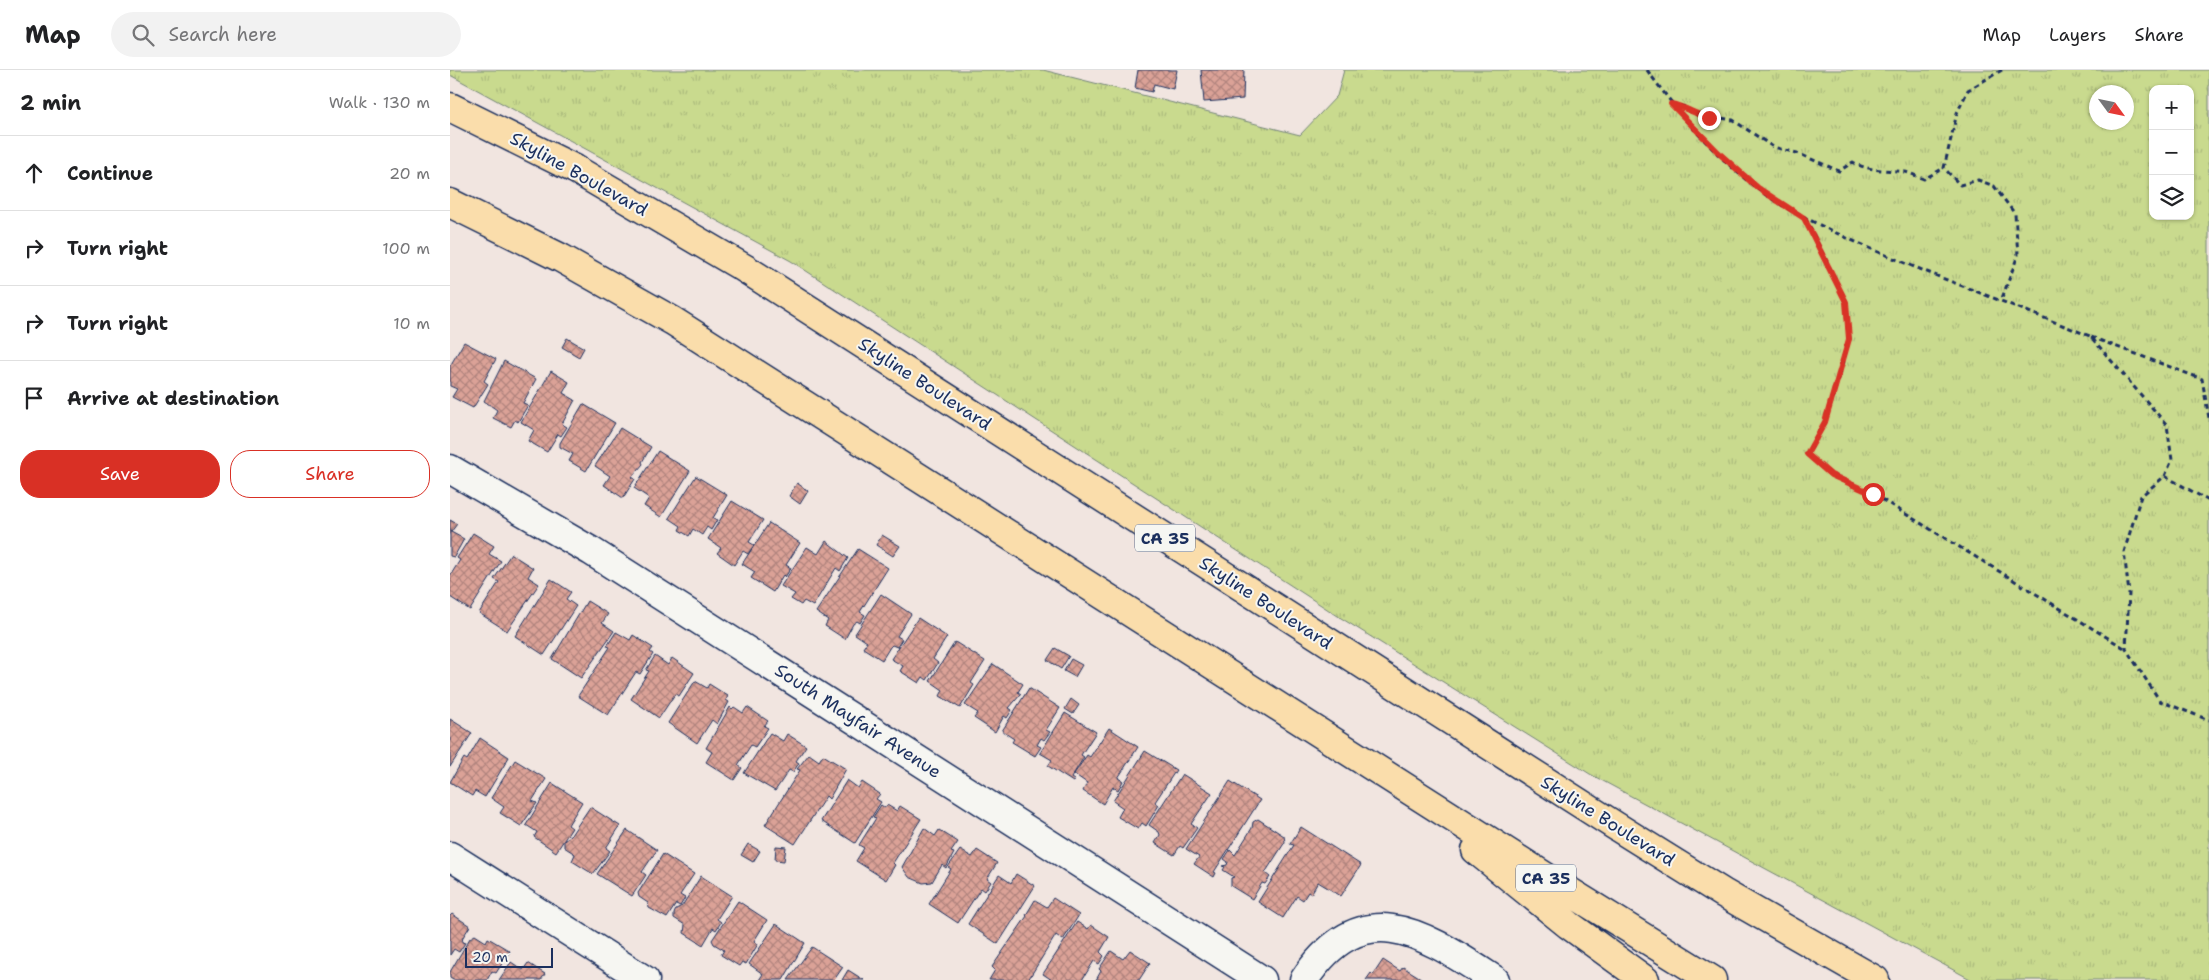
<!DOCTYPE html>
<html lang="en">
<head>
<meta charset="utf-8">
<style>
  :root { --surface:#fff; --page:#f2f2f2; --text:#202124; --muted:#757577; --line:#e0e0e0; --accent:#d93025 }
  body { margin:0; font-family:"Shantell Sans",sans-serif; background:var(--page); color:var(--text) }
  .controls { position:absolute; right:15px; top:15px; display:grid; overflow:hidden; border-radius:10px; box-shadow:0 1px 4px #0004 }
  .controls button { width:45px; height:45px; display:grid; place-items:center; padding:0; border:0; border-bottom:1px solid var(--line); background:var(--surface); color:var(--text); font:25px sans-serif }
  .compass { position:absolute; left:1639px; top:15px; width:45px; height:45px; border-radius:50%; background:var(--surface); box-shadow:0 1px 4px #0004; rotate:123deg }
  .scale { position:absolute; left:15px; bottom:12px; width:88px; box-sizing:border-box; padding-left:5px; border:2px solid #1b2f5e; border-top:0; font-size:14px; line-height:18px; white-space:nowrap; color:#1b2f5e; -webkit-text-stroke:4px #f6f6f2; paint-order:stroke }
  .stop { position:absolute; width:15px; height:15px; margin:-11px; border:4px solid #d93025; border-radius:50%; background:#fff }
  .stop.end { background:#d93025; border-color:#fff; box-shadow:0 1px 5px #0008 }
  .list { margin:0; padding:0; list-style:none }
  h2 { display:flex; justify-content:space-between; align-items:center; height:65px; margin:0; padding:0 20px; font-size:21px }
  h2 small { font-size:16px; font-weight:400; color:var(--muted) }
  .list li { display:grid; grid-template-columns:32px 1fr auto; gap:15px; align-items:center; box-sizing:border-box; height:75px; padding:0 20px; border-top:1px solid var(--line) }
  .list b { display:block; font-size:19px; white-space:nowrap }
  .list em { font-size:16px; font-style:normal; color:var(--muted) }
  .actions { display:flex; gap:10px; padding:15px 20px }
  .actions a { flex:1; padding:11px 0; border:1px solid var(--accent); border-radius:20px; text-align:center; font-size:18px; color:var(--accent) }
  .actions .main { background:var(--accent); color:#fff }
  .icon { flex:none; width:28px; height:28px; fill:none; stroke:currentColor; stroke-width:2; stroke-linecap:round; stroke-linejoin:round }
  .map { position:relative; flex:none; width:1759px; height:910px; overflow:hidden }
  header { display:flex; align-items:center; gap:30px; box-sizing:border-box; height:70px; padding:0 25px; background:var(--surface); border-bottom:1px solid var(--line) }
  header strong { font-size:24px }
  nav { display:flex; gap:28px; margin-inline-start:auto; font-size:18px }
  .search { width:350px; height:45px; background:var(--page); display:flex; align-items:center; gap:12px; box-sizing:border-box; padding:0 18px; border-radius:28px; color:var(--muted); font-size:19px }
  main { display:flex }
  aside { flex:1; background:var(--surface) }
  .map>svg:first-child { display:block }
  .grass { fill:url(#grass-tufts); stroke:#728476; fill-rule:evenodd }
  .building { fill:url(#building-cross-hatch); stroke:#1b2f5e }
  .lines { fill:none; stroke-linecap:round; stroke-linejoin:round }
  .minor-casing { stroke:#1b2f5e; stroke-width:31 }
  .primary-casing { stroke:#1b2f5e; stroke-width:31 }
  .path { stroke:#1b2f5e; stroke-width:3; stroke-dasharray:5 4; stroke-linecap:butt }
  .minor { stroke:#f6f6f2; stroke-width:28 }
  .primary { stroke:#faddab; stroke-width:28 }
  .route { stroke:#d93025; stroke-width:6 }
  .labels { text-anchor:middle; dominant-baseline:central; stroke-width:4; stroke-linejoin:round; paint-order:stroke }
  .shield { fill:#f6f6f2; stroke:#5d6b8a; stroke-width:1 }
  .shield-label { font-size:16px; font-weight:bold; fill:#1b2f5e }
  .street-label { font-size:18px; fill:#1b2f5e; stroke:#f6f6f2 }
</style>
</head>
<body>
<header>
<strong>Map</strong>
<div class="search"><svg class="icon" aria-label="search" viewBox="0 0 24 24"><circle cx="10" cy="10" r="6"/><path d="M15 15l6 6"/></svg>Search here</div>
<nav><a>Map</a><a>Layers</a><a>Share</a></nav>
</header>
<main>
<aside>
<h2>2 min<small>Walk · 130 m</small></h2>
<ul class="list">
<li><svg class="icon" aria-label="ahead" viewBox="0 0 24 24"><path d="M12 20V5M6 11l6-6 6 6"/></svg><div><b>Continue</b></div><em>20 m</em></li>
<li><svg class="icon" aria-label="right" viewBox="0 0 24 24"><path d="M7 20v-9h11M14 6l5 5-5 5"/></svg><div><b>Turn right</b></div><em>100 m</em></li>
<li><svg class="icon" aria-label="right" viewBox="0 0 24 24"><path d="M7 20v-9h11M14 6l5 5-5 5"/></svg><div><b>Turn right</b></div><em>10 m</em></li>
<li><svg class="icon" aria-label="arrive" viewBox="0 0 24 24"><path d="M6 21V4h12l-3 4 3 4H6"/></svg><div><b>Arrive at destination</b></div></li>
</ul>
<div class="actions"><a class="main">Save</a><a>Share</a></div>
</aside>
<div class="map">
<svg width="1759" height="910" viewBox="0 0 1759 910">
  <defs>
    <pattern id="grass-tufts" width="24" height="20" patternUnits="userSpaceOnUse" patternTransform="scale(1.25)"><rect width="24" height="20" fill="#c9da8e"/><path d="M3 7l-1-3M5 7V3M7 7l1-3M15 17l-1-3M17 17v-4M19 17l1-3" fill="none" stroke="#acbb7d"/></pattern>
    <pattern id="building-cross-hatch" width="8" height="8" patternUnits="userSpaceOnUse" patternTransform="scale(1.25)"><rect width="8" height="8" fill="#dba297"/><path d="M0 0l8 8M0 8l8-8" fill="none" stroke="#b1847e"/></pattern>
  </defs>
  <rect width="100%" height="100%" fill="#f1e5e0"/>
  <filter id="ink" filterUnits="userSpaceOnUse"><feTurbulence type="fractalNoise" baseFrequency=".02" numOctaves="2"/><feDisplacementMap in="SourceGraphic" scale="10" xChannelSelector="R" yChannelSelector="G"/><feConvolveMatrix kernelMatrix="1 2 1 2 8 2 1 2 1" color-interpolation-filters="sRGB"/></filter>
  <g filter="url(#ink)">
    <path class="grass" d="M0 0H593L850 65 887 26 894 0H1759V910H1522L1140 704 891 548 341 191 0 5ZM1703 19H1740V146H1703ZM1646 22H1676V52H1646Z"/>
    <path class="building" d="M688 0H727L723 19 704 14 702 22 685 18Z
      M751 0H794L793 29 754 32Z
      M117 268 134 278 129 287 112 277Z
      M14 272 46 289 34 311 38 314 23 338 2 327 7 319 0 316V296Z
      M54 291 86 309 73 333 78 335 68 352 65 350 61 357 43 348 47 340 34 331Z
      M101 301 119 312 113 323 125 330 112 354 117 357 111 366 108 364 97 382 78 371 84 360 71 352Z
      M133 334 165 353 136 401 119 391 123 384 110 377V373Z
      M170 358 201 377 192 392 193 394 182 407 185 409 173 428 154 415 160 406 145 396Z
      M208 381 240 401 211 447 194 436 199 428 184 418Z
      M246 406 277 425 263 448 267 450 261 460 257 457 252 465 243 459 239 466 229 460 231 456 219 448Z
      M347 413 358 421 350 434 339 426Z
      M282 431 313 450 299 472 304 475 298 484 293 481 284 495 267 483 271 478 258 469Z
      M0 450 7 454 1 462 14 469 4 487 0 486Z
      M319 453 350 473 336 495 341 498 335 507 333 505 323 522 301 508 305 502 292 494Z
      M23 463 44 476 39 484 51 491 20 540 0 527V506L10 490 7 488Z
      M432 465 450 476 443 486 426 475Z
      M376 471 398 488 390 501 386 498 363 536 354 531 351 535 341 529 345 524 331 516 357 477 368 484Z
      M408 479 438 498 410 542 415 545 410 553 407 551 403 554 395 569 375 556 378 550 366 542Z
      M61 484 83 498 78 507 89 514 57 561 29 543 49 512 44 509Z
      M101 509 121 522 116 529 126 536 94 585 65 566Z
      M431 524 461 544 447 566 452 569 447 577 442 575 440 577 432 590 413 578 417 572 405 564Z
      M137 531 158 544 152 553 164 561 131 608 102 589Z
      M468 548 497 567 483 589 488 593 477 610 473 607 469 613 450 601 453 596 441 589Z
      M166 562 180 570 183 565 203 578 200 582 203 584 190 604 186 602 158 645 128 626 160 577 157 576Z
      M505 572 535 591 521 613 524 615 510 638 490 626 493 620 480 611Z
      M605 578 619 586 611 599 597 590Z
      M205 586 218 595 222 588 244 603 229 626 225 624 209 648 181 629 199 601 196 600Z
      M621 589 632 595 625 607 614 601Z
      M543 594 573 614 568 622 571 624 559 638 562 640 557 648 554 646 545 662 524 648 528 643 515 635Z
      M245 611 257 618 259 614 278 626 276 630 279 632 267 654 262 650 247 673 218 653Z
      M579 618 610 638 596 660 600 662 594 670 591 668 587 675 591 677 585 686 562 672 564 669 552 661Z
      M621 629 629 635 623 644 615 639Z
      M280 637 282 639 284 637 293 643 297 637 318 651 314 656 318 658 305 677 301 675 288 695 292 698 284 710 256 692 262 682 256 678Z
      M615 643 646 662 631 685 634 687 621 708 624 710 623 712 598 696 602 690 590 683Z
      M0 649 22 663 0 697Z
      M659 658 688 677 668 708 673 711 668 720 663 717 653 734 633 721 637 713 624 704 637 685 640 687Z
      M320 663 333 671 337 664 356 676 346 691 349 693 343 702 339 700 325 721 294 703Z
      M30 668 59 687 35 727 25 721 22 726 0 712 14 688 17 690Z
      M695 681 726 700 705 732 709 735 696 756 692 753 688 759 668 747 673 738 663 731Z
      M359 684 369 691 373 685 396 699 379 729 376 726 345 774 315 755 350 700 347 699Z
      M65 690 96 709 82 731 87 733 71 756 50 743 54 737 41 728Z
      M732 704 762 723 741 754 747 758 733 778 730 776 724 785 705 773 710 765 709 762 699 755Z
      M397 710 408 718 412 712 430 724 426 729 431 732 405 773 371 751Z
      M780 711 810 730 764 802 766 803 764 807 744 794 749 787 736 779Z
      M102 713 132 732 118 755 122 758 106 782 84 767 87 762 76 755Z
      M431 735 435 738 437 735 447 741 450 736 471 749 443 793 445 795 436 810 406 791 414 778 409 775 426 748 423 747Z
      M140 737 170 756 156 778 160 781 143 804 122 791 125 784 114 777V771L121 765Z
      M808 749 834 766 835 772 815 803 820 807 815 814 812 813 802 829 781 816V808L784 807 773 800 775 797 772 796 777 795 778 792 774 789 780 780 785 785 802 758 803 752Z
      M851 757 911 795 891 826 868 812 861 824 858 822 853 830 847 826 833 848 808 832 844 775 840 774Z
      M474 758 485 766 489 760 508 772 501 782 504 783 496 798 492 795 482 812 473 813 459 807 452 797Z
      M177 760 207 780 192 802 196 805 182 826 147 804Z
      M298 774 310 781 303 792 291 785Z
      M326 776 336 777 334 791 325 790Z
      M510 780 522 787 527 780 547 793 537 809 541 812 535 821 531 818 508 853 479 834 501 799 498 797Z
      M213 784 244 804 230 825 235 828 230 836 226 834 217 848 199 838 198 833 189 827 188 823Z
      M566 804 585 816 548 874 518 854 549 805 561 813Z
      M251 806 282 826 267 849 271 852 266 860 263 858 253 875 234 863 235 855 224 848V844L226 839 232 836Z
      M603 828 629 845 613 870 606 865 578 910H539L545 900 542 897 577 846 576 845 585 830 597 837Z
      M288 831 317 850 304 871 308 874 296 894 292 892 289 896 271 885 274 880 264 874 262 870Z
      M2 844 20 856 13 867 12 872 15 873 9 882 4 879 0 885V846Z
      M627 852 638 859 641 855 659 867 650 882 654 886 649 894 644 891 632 910H602L593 904Z
      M326 854 355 873 333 910H309L313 904 299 894Z
      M25 865 36 872 38 868 60 881 46 903 42 901 37 910H3L0 908V902L20 868Z
      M362 877 393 897 384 910H338Z
      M680 880 700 893 689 910H646L651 901 649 899 661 881 673 889Z
      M933 890 950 901 953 897 974 910H916L921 903 923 905Z
      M61 892 73 900 78 893 95 904 91 910H49Z
      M398 900 414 910H392Z"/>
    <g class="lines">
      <defs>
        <path id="minor" d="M0 399 141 481 812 910
          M0 786 195 910
          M854 910C914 820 975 865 1045 910"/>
        <path id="primary" d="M0 37 125 99 294 198 1164 755 1273 823 1425 910
          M0 133 111 188 223 251 1096 807 1262 910
          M1026 780 1119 855 1195 910"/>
      </defs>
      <use href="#minor" class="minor-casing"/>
      <use href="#primary" class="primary-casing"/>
      <path class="path" d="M1197 0C1228 43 1265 86 1308 119 1335 139 1367 154 1397 168 1448 191 1499 211 1551 231
        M1552 0 1518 20 1507 43 1494 98 1510 115 1528 110 1544 116 1565 144 1568 185 1551 231 1640 266 1717 355 1722 390 1715 406 1691 426 1674 482 1679 523 1676 579 1710 631 1759 650
        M1221 34 1235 37 1245 44 1283 50 1323 77 1347 83 1389 101 1403 92C1419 102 1437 99 1455 102 1461 103 1468 107 1474 109L1494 98
        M1355 148 1396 232 1399 269 1375 352 1357 384 1381 405 1423 424 1676 579
        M1641 267 1752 309 1759 348
        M1715 406 1759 431"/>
      <use href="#minor" class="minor"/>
      <use href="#primary" class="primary"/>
    </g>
  </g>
  <g class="lines" filter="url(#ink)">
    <path class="route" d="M1259 48C1245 44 1235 37 1221 34L1271 85 1308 118 1354 148 1396 232 1399 269 1375 352 1357 384 1381 405 1423 424"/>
  </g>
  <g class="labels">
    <g class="shield">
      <rect x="685" y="454.5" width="60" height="27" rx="4"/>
      <rect x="1066" y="794.5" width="60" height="27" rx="4"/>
    </g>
    <g class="shield-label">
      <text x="715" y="468">CA 35</text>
      <text x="1096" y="808">CA 35</text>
    </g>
    <g class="street-label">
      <text transform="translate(129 104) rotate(29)">Skyline Boulevard</text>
      <text transform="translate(475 314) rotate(33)">Skyline Boulevard</text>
      <text transform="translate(816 533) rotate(33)">Skyline Boulevard</text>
      <text transform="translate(408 651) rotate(33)">South Mayfair Avenue</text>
      <text transform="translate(1158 751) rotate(32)">Skyline Boulevard</text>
    </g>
  </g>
</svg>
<div class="controls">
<button>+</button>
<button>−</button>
<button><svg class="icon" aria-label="layers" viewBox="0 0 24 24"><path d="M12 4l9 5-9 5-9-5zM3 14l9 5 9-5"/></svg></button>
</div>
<svg class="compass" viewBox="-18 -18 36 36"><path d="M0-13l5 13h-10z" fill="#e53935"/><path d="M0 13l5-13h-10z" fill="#757577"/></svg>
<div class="scale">20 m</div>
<div class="stop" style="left:1423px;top:424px"></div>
<div class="stop end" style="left:1259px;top:48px"></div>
</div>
</main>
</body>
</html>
